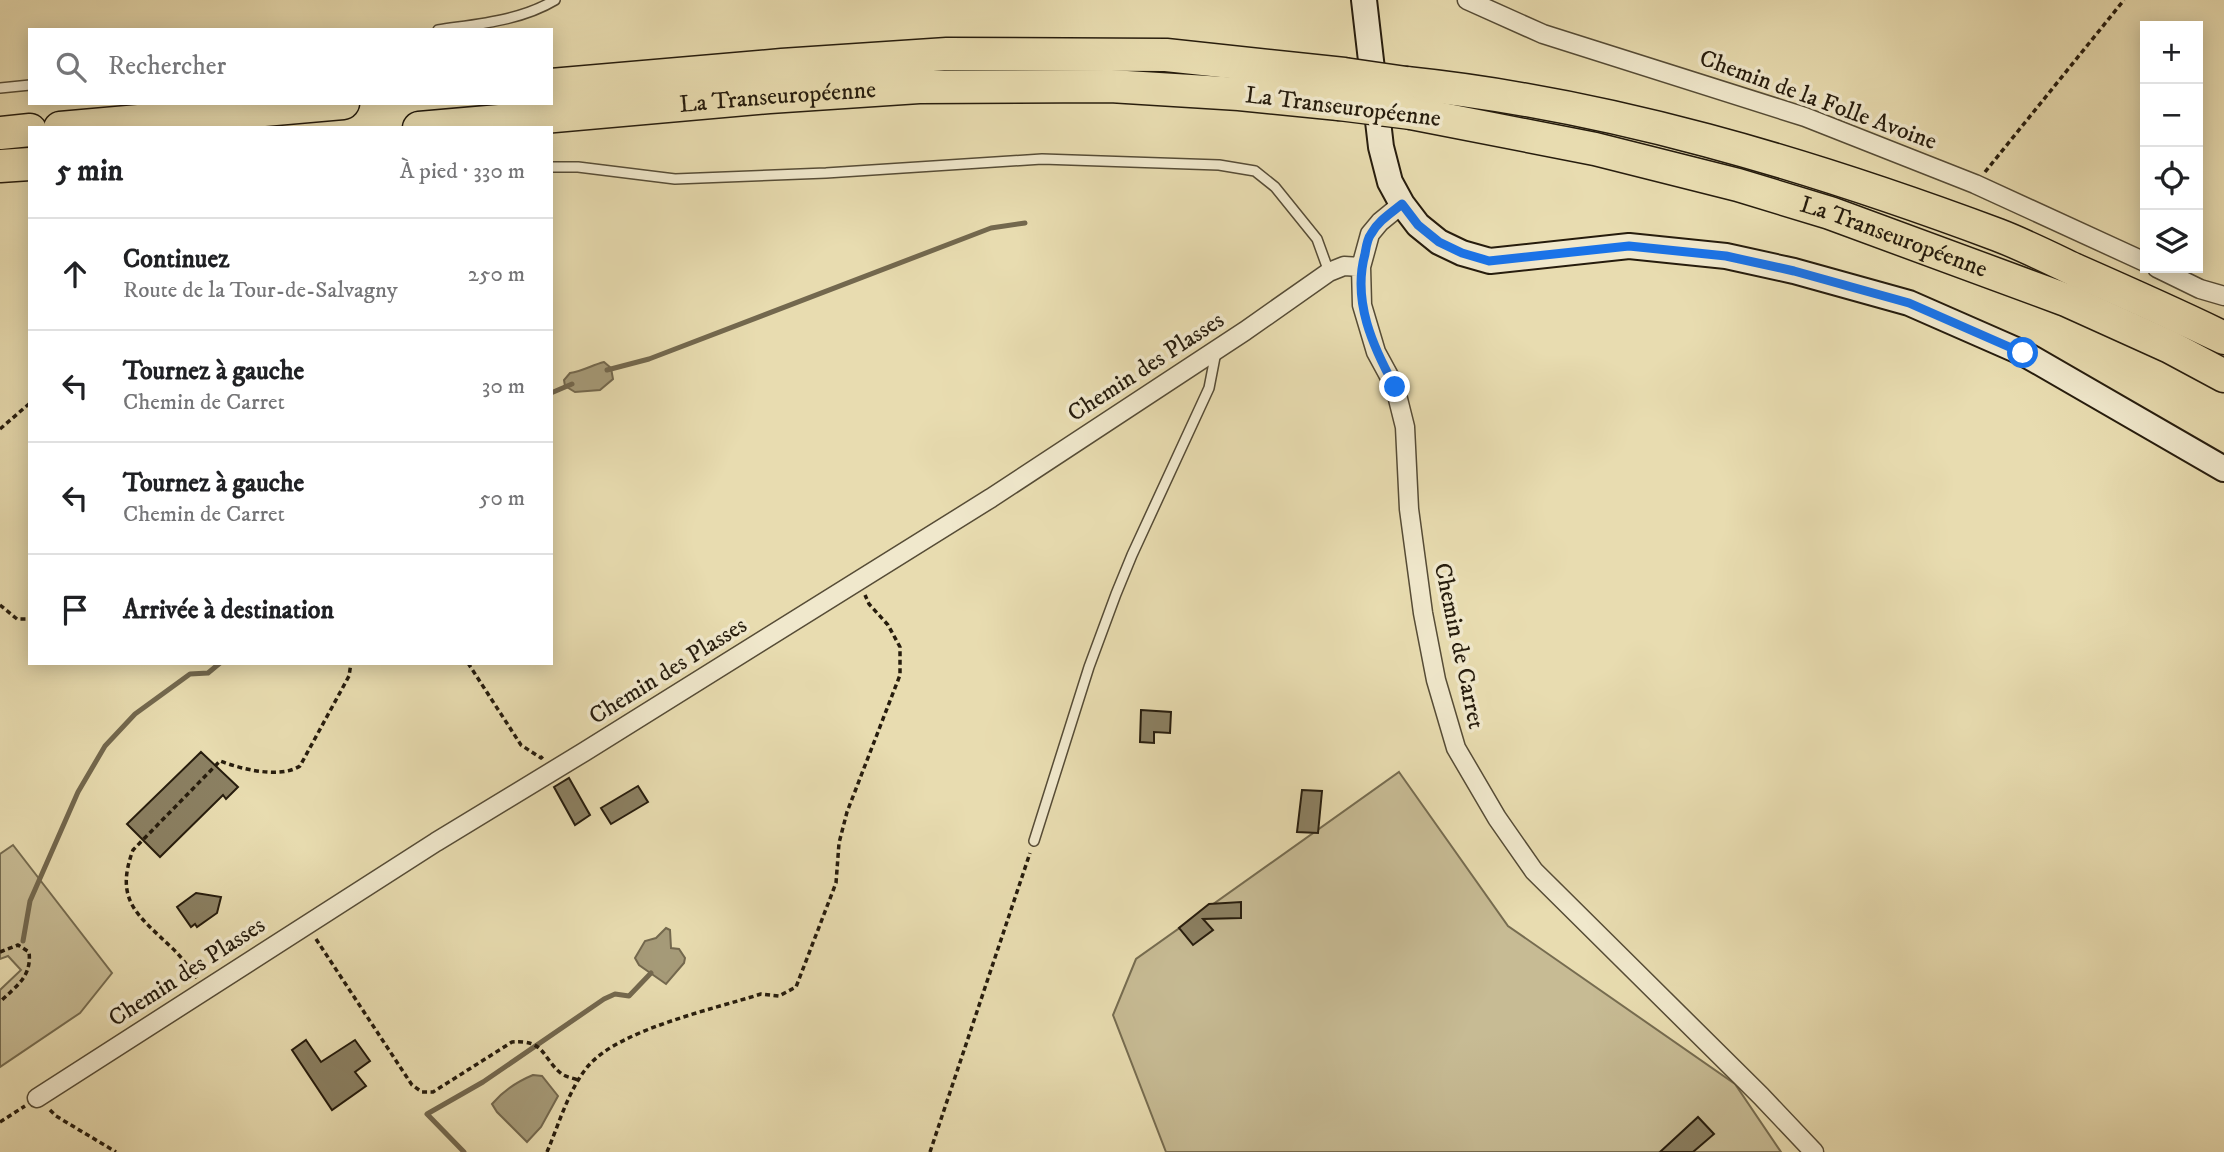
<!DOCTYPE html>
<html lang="fr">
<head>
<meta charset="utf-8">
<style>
  :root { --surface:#fff; --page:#f6f6f6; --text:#202124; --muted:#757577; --line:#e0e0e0 }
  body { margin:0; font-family:"IM FELL DW Pica",serif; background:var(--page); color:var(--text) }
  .controls { position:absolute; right:21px; top:21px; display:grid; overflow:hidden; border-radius:0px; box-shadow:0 4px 18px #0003 }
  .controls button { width:63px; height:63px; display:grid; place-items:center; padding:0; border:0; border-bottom:2px solid var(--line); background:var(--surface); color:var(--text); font:35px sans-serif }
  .stop { position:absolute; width:21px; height:21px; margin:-16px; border:5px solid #1a73e8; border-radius:50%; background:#fff }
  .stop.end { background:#1a73e8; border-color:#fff; box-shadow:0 2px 7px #0008 }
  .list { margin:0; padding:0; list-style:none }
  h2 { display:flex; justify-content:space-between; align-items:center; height:91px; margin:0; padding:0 28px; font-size:30px }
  h2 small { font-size:23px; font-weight:400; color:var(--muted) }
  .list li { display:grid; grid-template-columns:46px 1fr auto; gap:21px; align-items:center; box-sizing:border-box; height:112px; padding:0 28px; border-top:2px solid var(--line) }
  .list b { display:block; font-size:26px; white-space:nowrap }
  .list p { margin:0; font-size:23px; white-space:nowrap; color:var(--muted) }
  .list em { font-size:23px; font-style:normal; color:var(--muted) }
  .icon { flex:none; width:38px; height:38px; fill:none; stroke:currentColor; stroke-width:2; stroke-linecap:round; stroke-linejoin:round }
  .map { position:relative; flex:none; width:2224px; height:1152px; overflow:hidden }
  .search { position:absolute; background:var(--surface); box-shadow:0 4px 18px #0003; left:28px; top:28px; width:525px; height:77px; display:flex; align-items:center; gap:18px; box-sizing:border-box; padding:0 24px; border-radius:0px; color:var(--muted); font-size:26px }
  .panel { position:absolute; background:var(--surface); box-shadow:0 4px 18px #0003; left:28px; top:126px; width:525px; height:539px; border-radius:0px }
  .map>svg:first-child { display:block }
  .green { fill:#c7bb94; stroke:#766c50; stroke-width:2 }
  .water { fill:#a69b79; stroke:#73684e; stroke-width:2 }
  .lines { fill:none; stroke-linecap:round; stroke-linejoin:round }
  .stream { stroke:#73684e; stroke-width:5 }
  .building { fill:#8b8062; stroke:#261c0d; stroke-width:2 }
  .lane-casing { stroke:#564c36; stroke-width:12 }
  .street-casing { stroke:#564c36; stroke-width:21 }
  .secondary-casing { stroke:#261c0d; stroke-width:28 }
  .highway-casing { stroke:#261c0d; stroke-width:35 }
  .path { stroke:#261c0d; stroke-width:3.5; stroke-dasharray:5 3.5; stroke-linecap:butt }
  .lane { stroke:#f0e8cc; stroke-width:9 }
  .street { stroke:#f0e8cc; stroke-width:18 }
  .secondary { stroke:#f0e8cc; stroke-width:24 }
  .highway { stroke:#e8dcb0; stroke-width:32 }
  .highway-bridge-casing { stroke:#261c0d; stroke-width:35; stroke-linecap:butt }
  .highway-bridge { stroke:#e8dcb0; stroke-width:32 }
  .route { stroke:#1a73e8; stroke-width:9 }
  .labels { text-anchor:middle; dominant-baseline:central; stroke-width:7; stroke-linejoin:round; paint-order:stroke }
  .street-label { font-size:24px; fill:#261c0d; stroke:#f0e8cc }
</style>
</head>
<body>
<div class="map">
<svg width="2224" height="1152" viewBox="0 0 2224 1152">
  <rect width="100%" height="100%" fill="#e8dcb0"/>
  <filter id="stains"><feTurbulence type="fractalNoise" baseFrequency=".00286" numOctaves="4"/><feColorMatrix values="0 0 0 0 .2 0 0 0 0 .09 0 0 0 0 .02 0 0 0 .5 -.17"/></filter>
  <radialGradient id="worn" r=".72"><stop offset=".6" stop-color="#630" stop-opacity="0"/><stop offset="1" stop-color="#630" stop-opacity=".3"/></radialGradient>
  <path class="green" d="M1399 772 1508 926 1735 1084 1781 1152H1166L1113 1015 1136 959Z
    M13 845 112 973 80 1013 0 1067V990L21 970 8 956 0 959V854Z"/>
  <path class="water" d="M604 362 611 368 613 379 600 390 575 392 565 386 564 380 570 373C583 371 592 365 604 362Z
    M666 928 670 930 671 948 679 949 685 958 684 963 666 984 639 965 635 958 645 941 656 938Z
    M533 1075 542 1076 558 1096 541 1127 527 1142 497 1112 492 1104C504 1090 516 1082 533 1075Z"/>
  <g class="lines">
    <path class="stream" d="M607 370 649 359 991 228 1025 223
      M551 393 572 384
      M23 941 30 901 78 792 105 746 135 714 190 674 208 673 220 663
      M464 1152 427 1114 483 1082 604 999 615 994 629 996 651 973"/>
  </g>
  <path class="building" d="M1141 710 1171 712 1170 733 1154 732V743L1140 742Z
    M201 752 238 787 226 799 223 795 160 857 127 824Z
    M569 778 590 815 575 825 554 787Z
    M638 786 648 802 611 824 601 808Z
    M1302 790 1322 791 1318 833 1297 832Z
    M196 893 221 897 217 913 197 927 195 924 191 927 177 907Z
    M1241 902V918L1203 919 1213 930 1193 945 1179 928 1209 904Z
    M306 1040 321 1062 355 1040 370 1061 355 1072 366 1086 332 1110 292 1050Z
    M1698 1117 1714 1134 1693 1152H1660Z"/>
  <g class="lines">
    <defs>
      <path id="lane" d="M438 30C477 24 520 21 555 0
        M0 88 30 85
        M551 167H578L675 179 826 173 1042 159 1219 165 1255 171 1275 187 1317 239 1329 272
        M1034 841 1089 667 1116 594 1132 555 1209 388 1216 352"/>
      <path id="street" d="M1467 0 1543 34 1805 117 1975 184 2145 262
        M1402 204 1380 222 1370 234 1361 267 1362 305 1376 352 1395 387 1405 427 1409 509 1423 613 1436 680 1456 748 1497 818 1534 871 1761 1096 1814 1152
        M2157 268 2200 289 2224 296
        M37 1098 436 842 584 752 991 498 1245 331 1329 272 1344 266 1361 267"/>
      <path id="secondary" d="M1364 0 1381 147 1390 182 1402 204 1418 225 1439 242 1462 253 1490 261 1629 246 1726 256 1794 271 1909 303 2023 353 2224 469"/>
      <g id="highway">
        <path d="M1406 83C1608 104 1808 164 1998 235 2024 245 2050 258 2075 270 2125 292 2175 314 2224 338"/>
        <path d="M551 85 782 65 947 54 1166 55 1344 74"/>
        <path id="s1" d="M1411 113 1595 149 1738 185 1830 213 2066 300 2170 347 2224 376"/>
        <path d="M60 128 343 103"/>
        <path id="s2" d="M419 128 769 97 919 87 1110 86 1239 94 1339 104"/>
        <path d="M0 133 30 130"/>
        <path d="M0 166 30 164"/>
      </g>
    </defs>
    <use href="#lane" class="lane-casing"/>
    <use href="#street" class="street-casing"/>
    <use href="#secondary" class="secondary-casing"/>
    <use href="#highway" class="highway-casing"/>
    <path class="path" d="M1985 172 2124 0
      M0 429 30 403
      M0 605 17 619H30
      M468 663 521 745 541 758 543 756
      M316 939 412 1085 422 1092H433L512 1042C546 1039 542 1059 562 1074 566 1077 573 1078 578 1080
      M0 952 18 945 29 952C32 977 16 986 0 1002
      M197 978C189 968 181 956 172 948 138 915 114 901 133 850L220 761C241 769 280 779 300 766L349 676 351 663
      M50 1110 56 1116 116 1152
      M0 1122 25 1106
      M547 1152C559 1124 569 1088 589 1065 621 1029 714 1009 761 994L779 996 796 987 836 883 839 843 847 812 900 675V647L888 625 869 604 865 595
      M930 1152 1030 853"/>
    <use href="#lane" class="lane"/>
    <use href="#street" class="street"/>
    <use href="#secondary" class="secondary"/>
    <use href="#highway" class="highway"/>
    <defs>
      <path id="highway-bridge" d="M1344 74 1406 83
        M1339 104 1411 113"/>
    </defs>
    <use href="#highway-bridge" class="highway-bridge-casing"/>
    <use href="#highway-bridge" class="highway-bridge"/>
  </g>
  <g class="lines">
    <path class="route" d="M1395 387C1373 347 1352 301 1365 254 1366 248 1367 239 1371 234 1378 221 1391 213 1402 204L1418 225 1439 242 1462 253 1489 261 1629 246 1726 256 1794 271 1909 303 2023 353"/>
  </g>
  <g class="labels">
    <g class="street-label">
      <text stroke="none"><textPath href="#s2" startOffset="360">La Transeuropéenne</textPath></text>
      <text transform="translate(1818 100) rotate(20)">Chemin de la Folle Avoine</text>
      <text transform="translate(1343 107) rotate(7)">La Transeuropéenne</text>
      <text stroke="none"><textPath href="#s1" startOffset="499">La Transeuropéenne</textPath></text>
      <text transform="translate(1146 367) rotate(-33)">Chemin des Plasses</text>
      <text transform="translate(1459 646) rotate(78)">Chemin de Carret</text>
      <text transform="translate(668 671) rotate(-32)">Chemin des Plasses</text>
      <text transform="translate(187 972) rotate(-33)">Chemin des Plasses</text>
    </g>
  </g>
  <rect width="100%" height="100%" filter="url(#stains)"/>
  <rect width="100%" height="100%" fill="url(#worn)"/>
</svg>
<div class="controls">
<button>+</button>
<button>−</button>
<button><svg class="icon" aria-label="locate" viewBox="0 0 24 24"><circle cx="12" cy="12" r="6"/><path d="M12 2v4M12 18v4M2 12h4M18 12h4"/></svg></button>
<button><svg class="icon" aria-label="layers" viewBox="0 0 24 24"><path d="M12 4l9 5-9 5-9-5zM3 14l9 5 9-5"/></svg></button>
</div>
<div class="stop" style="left:2023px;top:353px"></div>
<div class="stop end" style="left:1395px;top:387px"></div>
<div class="search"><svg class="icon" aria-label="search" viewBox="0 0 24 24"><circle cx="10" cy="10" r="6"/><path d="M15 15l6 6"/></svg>Rechercher</div>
<section class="panel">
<h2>5 min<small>À pied · 330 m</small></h2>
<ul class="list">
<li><svg class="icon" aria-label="ahead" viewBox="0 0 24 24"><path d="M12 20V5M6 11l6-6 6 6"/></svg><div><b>Continuez</b><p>Route de la Tour-de-Salvagny</p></div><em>250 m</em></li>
<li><svg class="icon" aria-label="left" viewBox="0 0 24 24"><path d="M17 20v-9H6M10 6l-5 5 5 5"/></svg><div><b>Tournez à gauche</b><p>Chemin de Carret</p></div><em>30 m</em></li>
<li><svg class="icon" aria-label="left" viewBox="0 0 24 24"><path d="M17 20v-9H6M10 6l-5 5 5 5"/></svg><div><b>Tournez à gauche</b><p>Chemin de Carret</p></div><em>50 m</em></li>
<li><svg class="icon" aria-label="arrive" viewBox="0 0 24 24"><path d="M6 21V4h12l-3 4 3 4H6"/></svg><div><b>Arrivée à destination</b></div></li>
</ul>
</section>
</div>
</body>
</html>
